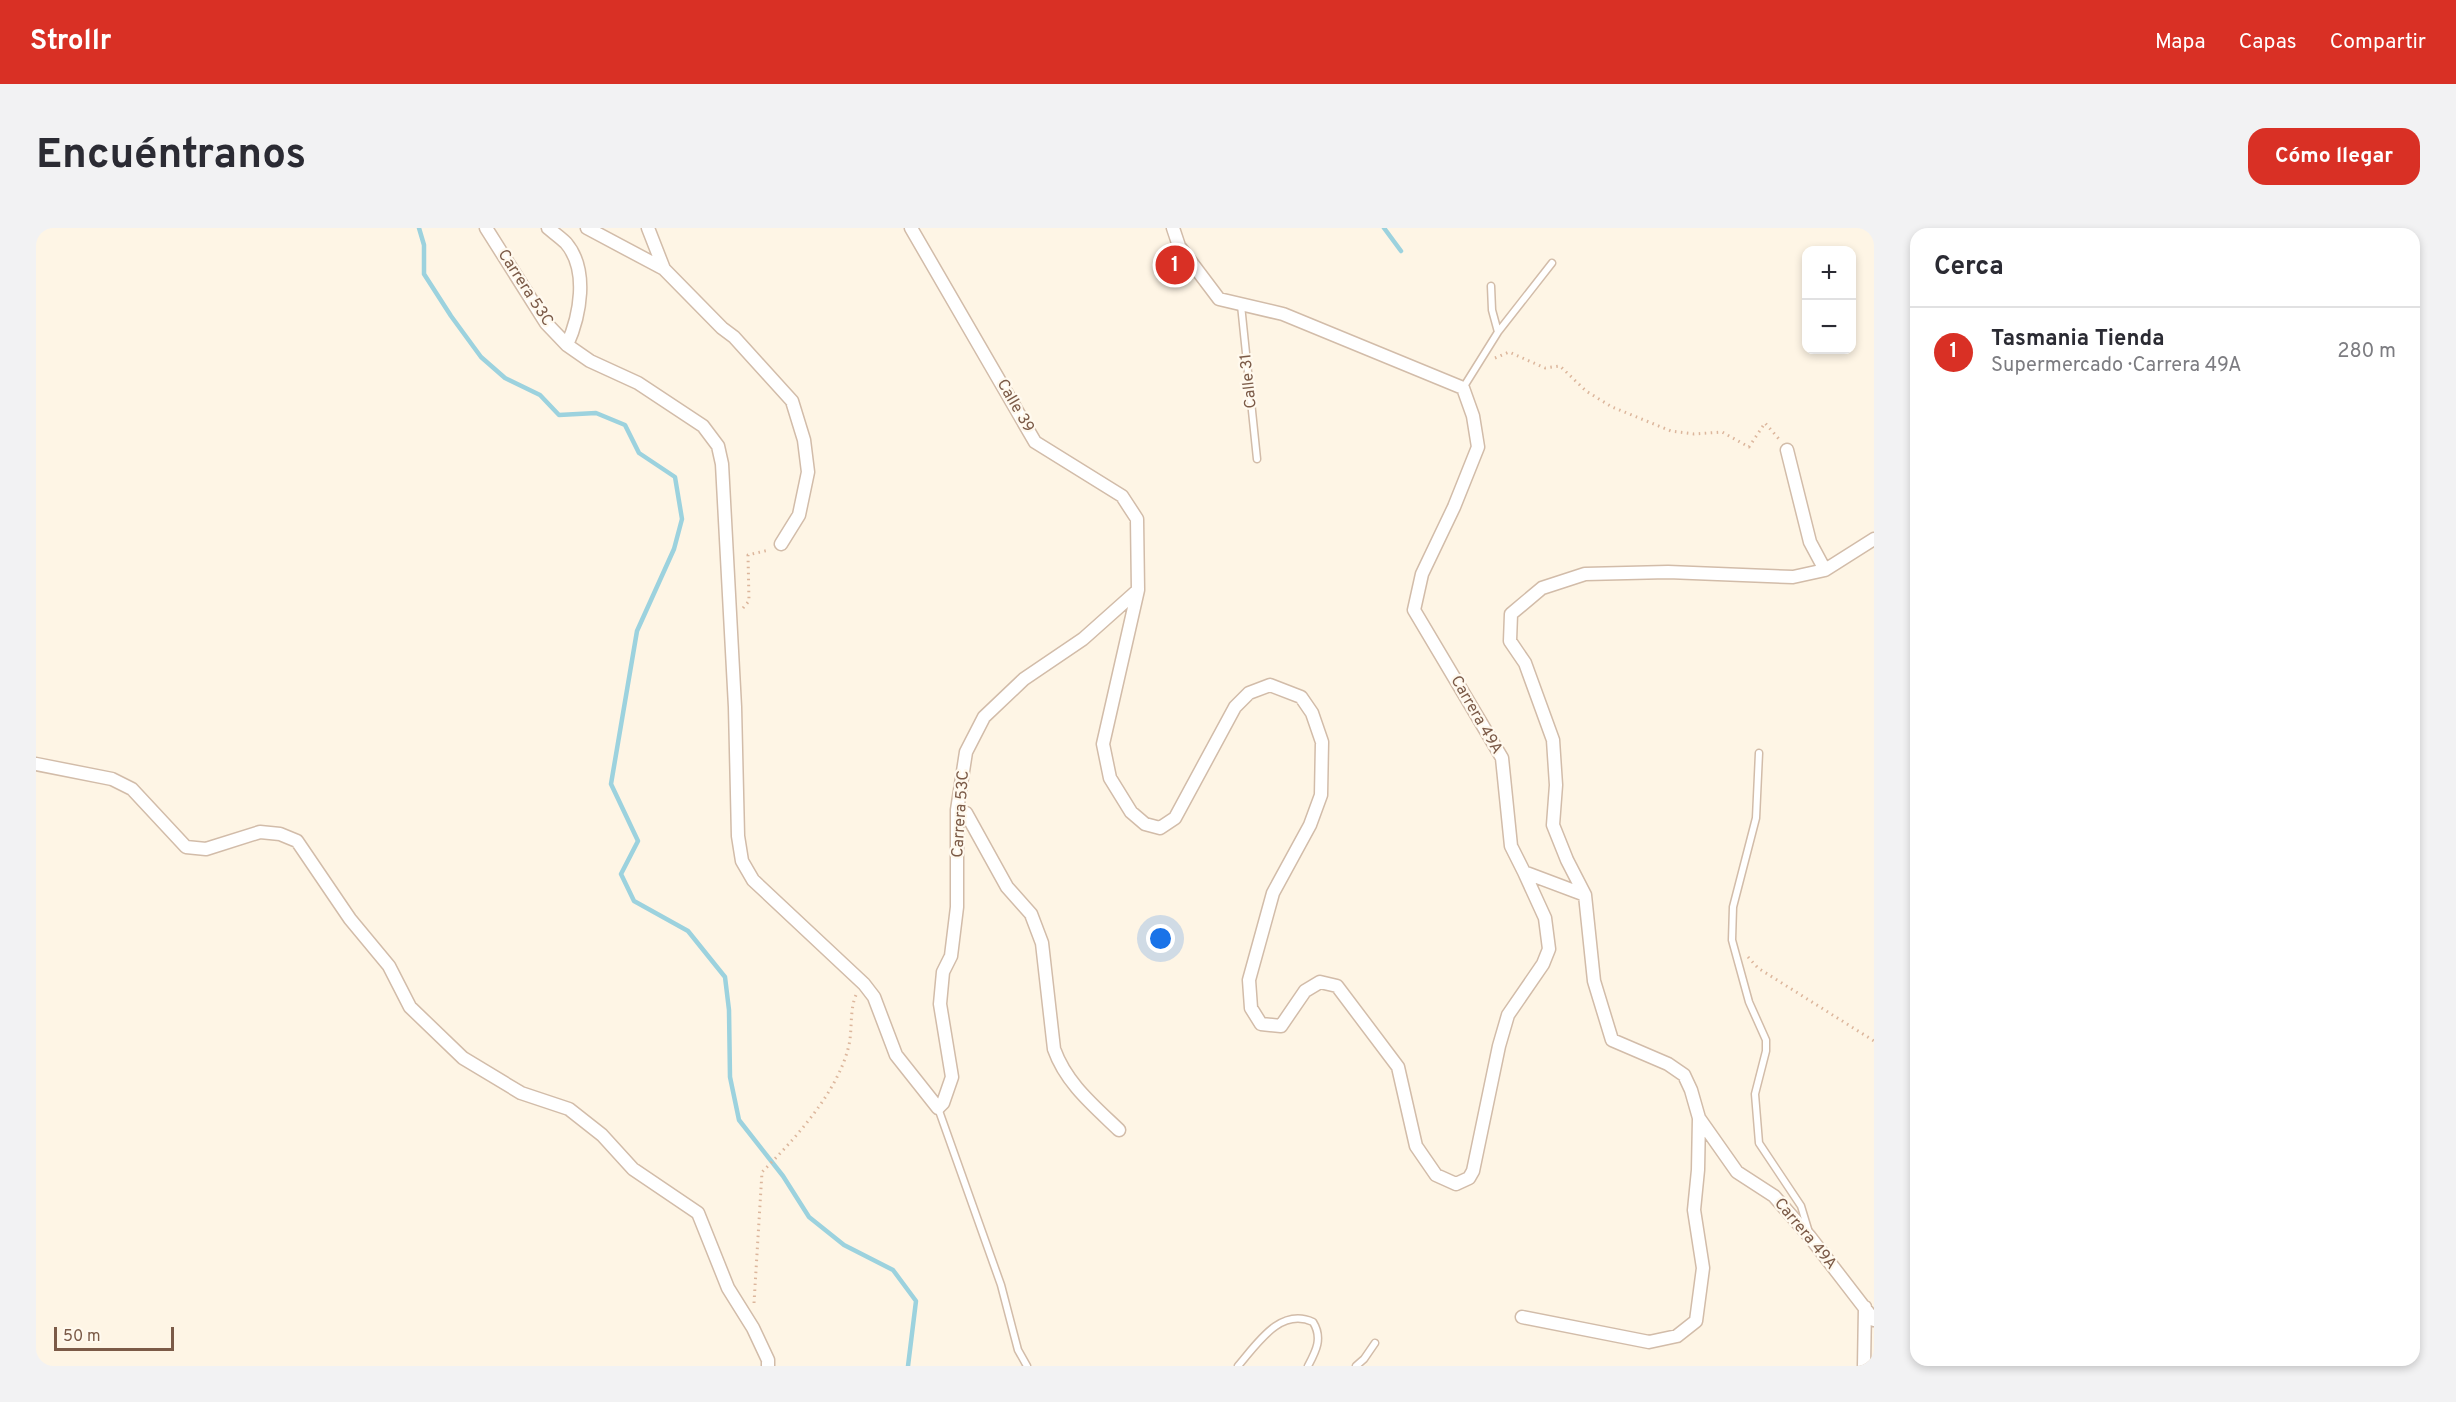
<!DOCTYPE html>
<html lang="es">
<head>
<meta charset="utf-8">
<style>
  :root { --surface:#fff; --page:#f2f2f3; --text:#2b2b33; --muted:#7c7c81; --line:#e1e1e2; --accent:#d93025 }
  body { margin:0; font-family:Overpass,sans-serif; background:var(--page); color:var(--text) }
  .controls { position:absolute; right:18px; top:18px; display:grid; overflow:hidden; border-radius:12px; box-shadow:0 3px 9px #0003 }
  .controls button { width:54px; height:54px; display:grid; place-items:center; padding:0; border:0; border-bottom:2px solid var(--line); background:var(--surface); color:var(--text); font:30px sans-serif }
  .scale { position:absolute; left:18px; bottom:15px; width:120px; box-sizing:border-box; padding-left:6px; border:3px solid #7b5a47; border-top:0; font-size:16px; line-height:21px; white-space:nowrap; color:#7b5a47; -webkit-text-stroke:4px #fff9ee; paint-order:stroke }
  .you { position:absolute; left:1125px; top:711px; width:21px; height:21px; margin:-15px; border:4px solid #fff; border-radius:50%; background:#1a73e8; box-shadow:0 0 0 9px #1a73e833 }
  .badge { display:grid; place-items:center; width:39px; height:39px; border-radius:50%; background:var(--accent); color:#fff; font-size:20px; font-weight:700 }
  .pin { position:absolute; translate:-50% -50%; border:3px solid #fff; box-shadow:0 2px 6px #0006 }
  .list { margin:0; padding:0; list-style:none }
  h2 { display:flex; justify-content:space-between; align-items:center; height:78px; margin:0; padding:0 24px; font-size:26px }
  h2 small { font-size:20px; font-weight:400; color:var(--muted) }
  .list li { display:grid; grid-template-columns:39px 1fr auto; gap:18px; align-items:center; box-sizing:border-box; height:90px; padding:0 24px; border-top:2px solid var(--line) }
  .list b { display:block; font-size:22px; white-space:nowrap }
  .list p { margin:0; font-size:20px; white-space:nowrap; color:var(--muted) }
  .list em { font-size:20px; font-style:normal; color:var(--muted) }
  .map { position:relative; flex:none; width:1838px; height:1138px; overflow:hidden; border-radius:18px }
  header { display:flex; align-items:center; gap:36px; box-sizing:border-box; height:84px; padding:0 30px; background:var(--accent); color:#fff }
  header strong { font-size:28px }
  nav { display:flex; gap:33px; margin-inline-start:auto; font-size:21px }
  .intro { display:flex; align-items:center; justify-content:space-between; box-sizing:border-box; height:144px; padding:0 36px }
  h1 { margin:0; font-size:42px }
  .button { padding:15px 27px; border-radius:18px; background:var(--accent); color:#fff; font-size:21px; font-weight:700 }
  main { display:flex; gap:36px; padding:0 36px }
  aside { flex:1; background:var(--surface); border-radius:18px; box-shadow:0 3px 9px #0003 }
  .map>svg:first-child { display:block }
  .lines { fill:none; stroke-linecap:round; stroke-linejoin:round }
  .stream { stroke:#9cd2de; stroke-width:4.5 }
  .building { fill:#f7d3ba; stroke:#ebb999; stroke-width:1.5 }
  .service-casing { stroke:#d2bca9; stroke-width:9 }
  .minor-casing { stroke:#d2bca9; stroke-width:15 }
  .path { stroke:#dcb69c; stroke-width:3; stroke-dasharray:1.5 4.5; stroke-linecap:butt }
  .service { stroke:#fff; stroke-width:6 }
  .minor { stroke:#fff; stroke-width:12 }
  .labels { text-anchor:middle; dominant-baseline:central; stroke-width:4.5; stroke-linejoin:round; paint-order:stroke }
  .street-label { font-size:16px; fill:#7b5a47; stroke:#fff9ee }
</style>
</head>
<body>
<header>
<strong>Strollr</strong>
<nav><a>Mapa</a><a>Capas</a><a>Compartir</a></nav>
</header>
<div class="intro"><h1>Encuéntranos</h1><a class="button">Cómo llegar</a></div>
<main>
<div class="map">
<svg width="1838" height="1138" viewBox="0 0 1838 1138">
  <rect width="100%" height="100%" fill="#fef5e5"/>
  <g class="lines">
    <path class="stream" d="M383 0 388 17V46L415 88 445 129 469 150 504 167 523 187 560 185 589 197 603 225 639 249 646 291 638 321 601 403 575 556 602 613 585 646 598 673 652 703 689 749 693 782 694 849 703 892 747 948 773 989 808 1017 857 1042 880 1073 872 1138
      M1348 0 1365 23"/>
  </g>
  <path class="building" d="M1139 28 1147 42 1138 46 1131 32Z"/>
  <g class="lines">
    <defs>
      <path id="service" d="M1205 77 1221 231
        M1462 104 1516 35
        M1427 160 1462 104 1456 82 1455 58
        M1723 525 1720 590 1697 679 1696 712 1713 774 1730 812V823L1719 866 1723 915 1765 978 1772 1001
        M902 880 965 1057 982 1122 991 1138
        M1202 1138C1221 1116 1244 1079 1277 1094 1287 1110 1280 1123 1272 1138
        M1320 1138 1328 1131 1339 1115"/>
      <path id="minor" d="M450 0 510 95 531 117 554 133 602 155 667 198 682 218 686 236 699 479 702 608 706 633 717 652 828 756 838 769 860 827 902 880 907 875 916 849 904 776 907 744 915 728 921 679V582L930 524 948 489 988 451 1047 411 1102 362
        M512 0C518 5 525 10 530 15 553 42 544 88 531 117
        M551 0 628 41
        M612 0 628 41 686 100 698 109 756 173 768 212 772 244 763 287 745 316
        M875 0 999 214 1086 268 1101 291 1102 362 1067 516 1074 550 1095 584 1109 596 1124 600 1139 590 1199 479 1213 465 1234 457 1265 469 1276 485 1286 514 1285 567 1274 597 1237 665 1213 752 1215 780 1225 796 1245 798 1269 763 1284 754 1301 758 1362 839 1380 918 1400 947 1420 956 1433 950 1437 943 1463 818 1472 787 1507 736 1513 721 1509 690 1488 644
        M1137 0 1143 18 1183 71 1247 86 1427 160 1437 188 1442 219 1418 279 1386 346 1378 382 1466 530 1475 618 1488 644 1549 667 1558 753 1576 812 1632 836 1648 847 1655 862 1663 890 1701 944 1738 968 1774 1009 1838 1092
        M1751 222 1774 314 1789 342
        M0 536 76 551 96 561 150 619 170 621 224 604 244 606 261 613 314 691 353 738 374 779 427 830 485 865 533 881 566 907 597 941 662 985 692 1060 717 1100 732 1132V1138
        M921 582 930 585 971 659 995 686 1006 715 1018 821C1030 855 1057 877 1083 902
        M1549 667 1531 632 1517 597 1520 557 1517 512 1489 435 1474 413 1475 386 1506 360 1549 346 1632 344 1757 349 1789 342 1838 311
        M1486 1089 1613 1114 1641 1108 1660 1093 1667 1040 1658 982 1662 942 1663 890
        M1828 1138 1829 1079"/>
    </defs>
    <use href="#service" class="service-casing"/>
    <use href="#minor" class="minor-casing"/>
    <path class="path" d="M1459 130 1473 124 1509 140 1524 138 1550 163 1576 179 1635 203 1658 206 1686 204 1713 219 1729 195 1743 211
      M707 380 713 373 712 327 733 322
      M1712 729 1722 740 1838 813
      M718 1075 726 944C758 912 800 866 812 821 817 804 813 783 820 767"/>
    <use href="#service" class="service"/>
    <use href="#minor" class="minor"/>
  </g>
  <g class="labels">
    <g class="street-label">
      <text transform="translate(489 60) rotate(57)">Carrera 53C</text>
      <text transform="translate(1213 153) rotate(-96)">Calle 31</text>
      <text transform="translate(979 178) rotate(60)">Calle 39</text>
      <text transform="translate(1440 487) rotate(60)">Carrera 49A</text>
      <text transform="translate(925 586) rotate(-86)">Carrera 53C</text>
      <text transform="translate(1769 1006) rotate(50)">Carrera 49A</text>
    </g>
  </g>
</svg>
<div class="controls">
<button>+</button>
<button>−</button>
</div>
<div class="scale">50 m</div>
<div class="you"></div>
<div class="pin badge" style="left:1139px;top:37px">1</div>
</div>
<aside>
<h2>Cerca<small></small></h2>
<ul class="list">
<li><span class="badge">1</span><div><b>Tasmania Tienda</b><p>Supermercado · Carrera 49A</p></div><em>280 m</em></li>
</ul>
</aside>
</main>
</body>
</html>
